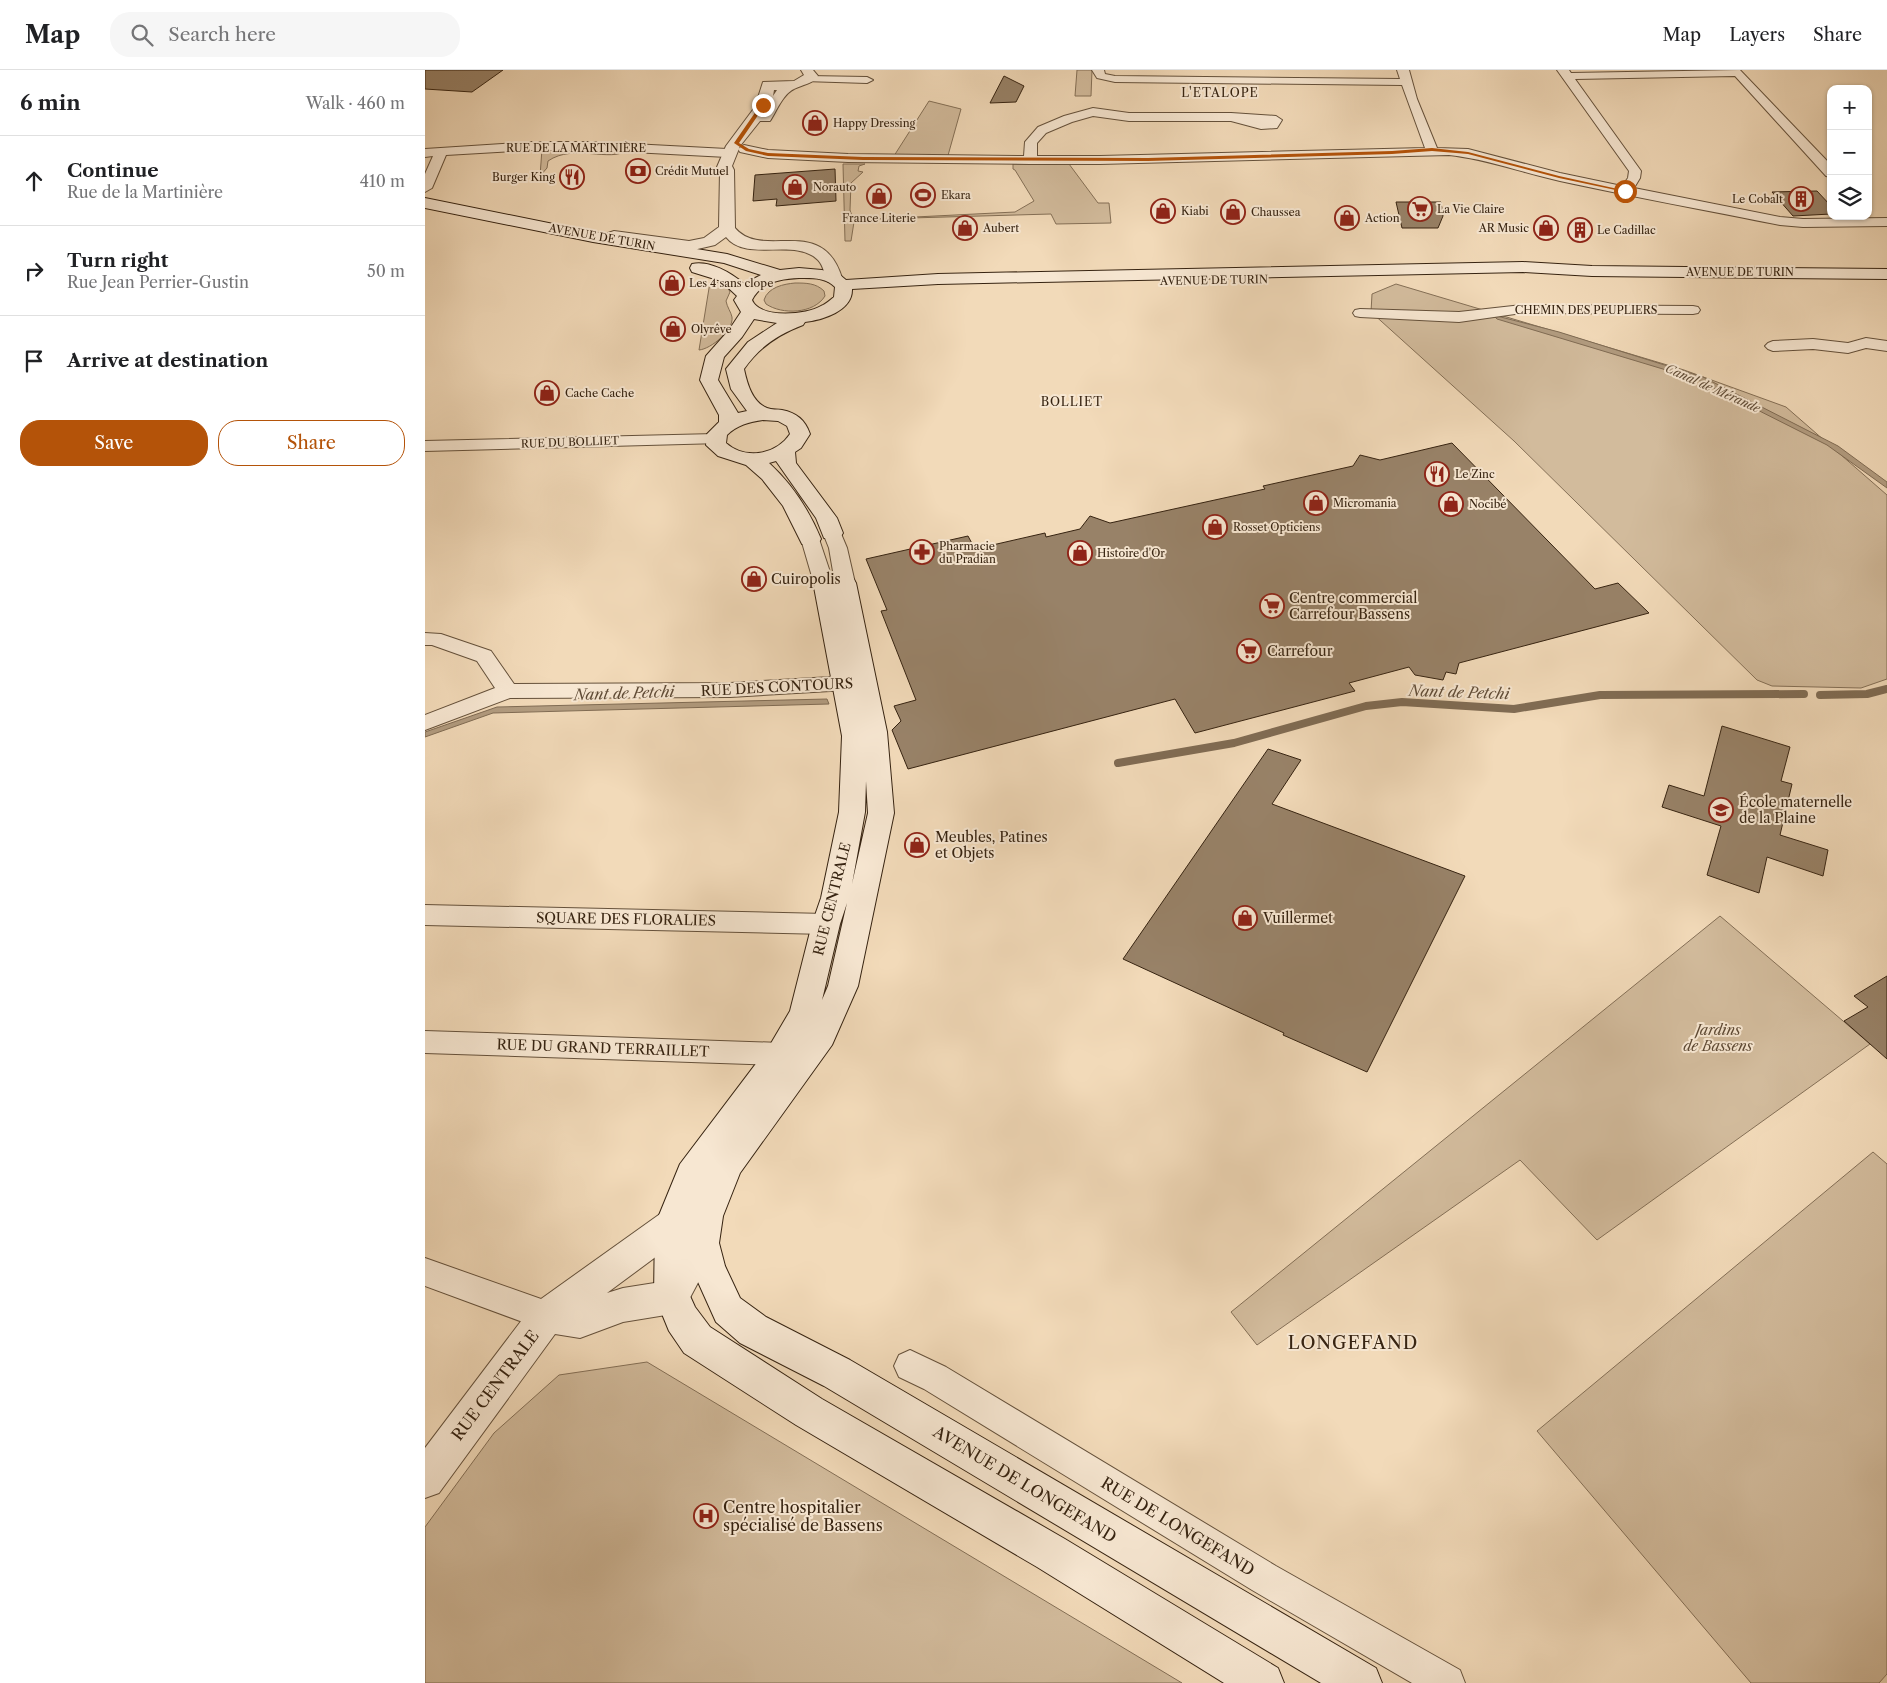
<!DOCTYPE html>
<html lang="en">
<head>
<meta charset="utf-8">
<style>
  :root { --surface:#fff; --page:#f6f6f6; --text:#202124; --muted:#757577; --line:#e0e0e0; --accent:#b45309 }
  body { margin:0; font-family:"Libre Caslon Text",serif; background:var(--page); color:var(--text) }
  .controls { position:absolute; right:15px; top:15px; display:grid; overflow:hidden; border-radius:10px; box-shadow:0 1px 4px #0004 }
  .controls button { width:45px; height:45px; display:grid; place-items:center; padding:0; border:0; border-bottom:1px solid var(--line); background:var(--surface); color:var(--text); font:25px sans-serif }
  .stop { position:absolute; width:15px; height:15px; margin:-11px; border:4px solid #b45309; border-radius:50%; background:#fff }
  .stop.end { background:#b45309; border-color:#fff; box-shadow:0 1px 5px #0008 }
  .list { margin:0; padding:0; list-style:none }
  h2 { display:flex; justify-content:space-between; align-items:center; height:65px; margin:0; padding:0 20px; font-size:21px }
  h2 small { font-size:16px; font-weight:400; color:var(--muted) }
  .list li { display:grid; grid-template-columns:32px 1fr auto; gap:15px; align-items:center; box-sizing:border-box; height:90px; padding:0 20px; border-top:1px solid var(--line) }
  .list b { display:block; font-size:19px; white-space:nowrap }
  .list p { margin:0; font-size:16px; white-space:nowrap; color:var(--muted) }
  .list em { font-size:16px; font-style:normal; color:var(--muted) }
  .actions { display:flex; gap:10px; padding:15px 20px }
  .actions a { flex:1; padding:11px 0; border:1px solid var(--accent); border-radius:20px; text-align:center; font-size:18px; color:var(--accent) }
  .actions .main { background:var(--accent); color:#fff }
  .icon { flex:none; width:28px; height:28px; fill:none; stroke:currentColor; stroke-width:2; stroke-linecap:round; stroke-linejoin:round }
  .map { position:relative; flex:none; width:1462px; height:1613px; overflow:hidden }
  header { display:flex; align-items:center; gap:30px; box-sizing:border-box; height:70px; padding:0 25px; background:var(--surface); border-bottom:1px solid var(--line) }
  header strong { font-size:24px }
  nav { display:flex; gap:28px; margin-inline-start:auto; font-size:18px }
  .search { width:350px; height:45px; background:var(--page); display:flex; align-items:center; gap:12px; box-sizing:border-box; padding:0 18px; border-radius:20px; color:var(--muted); font-size:19px }
  main { display:flex }
  aside { flex:1; background:var(--surface) }
  .map>svg:first-child { display:block }
  .green { fill:#d2bb9c; stroke:#846f56 }
  .water { fill:#b29c80; stroke:#806c54 }
  .lines { fill:none; stroke-linecap:round; stroke-linejoin:round }
  .stream { stroke:#806c54; stroke-width:8 }
  .building { fill:#988268; stroke:#362311 }
  .minor-casing { stroke:#65513b; stroke-width:2 }
  .tertiary-casing { stroke:#65513b; stroke-width:2 }
  .secondary-casing { stroke:#362311; stroke-width:2 }
  .minor { fill:#f7e7d2; fill-rule:evenodd }
  .tertiary { fill:#f7e7d2; fill-rule:evenodd }
  .secondary { fill:#f7e7d2; fill-rule:evenodd }
  .route { fill:#b45309 }
  .labels { text-anchor:middle; dominant-baseline:central; stroke-width:4; stroke-linejoin:round; paint-order:stroke }
  .far-poi-label { font-size:11px; fill:#362311; stroke:#f7e7d2; text-anchor:start }
  .far-street-label { font-size:11px; fill:#362311; stroke:#f7e7d2 }
  .far-neighbourhood-label { font-size:12px; letter-spacing:1px; fill:#362311; stroke:#f7e7d2 }
  .far-water-label { font-size:12px; font-style:italic; fill:#614d38; stroke:#f7e7d2 }
  .poi-label { font-size:14px; fill:#362311; stroke:#f7e7d2; text-anchor:start }
  .street-label { font-size:14px; fill:#362311; stroke:#f7e7d2 }
  .park-label { font-size:14px; font-style:italic; fill:#5d4934; stroke:#f7e7d2 }
  .water-label { font-size:15px; font-style:italic; fill:#614d38; stroke:#f7e7d2 }
  .near-street-label { font-size:16px; fill:#362311; stroke:#f7e7d2 }
  .near-poi-label { font-size:16px; fill:#362311; stroke:#f7e7d2; text-anchor:start }
  .near-neighbourhood-label { font-size:18px; letter-spacing:1px; fill:#362311; stroke:#f7e7d2 }
</style>
</head>
<body>
<header>
<strong>Map</strong>
<div class="search"><svg class="icon" aria-label="search" viewBox="0 0 24 24"><circle cx="10" cy="10" r="6"/><path d="M15 15l6 6"/></svg>Search here</div>
<nav><a>Map</a><a>Layers</a><a>Share</a></nav>
</header>
<main>
<aside>
<h2>6 min<small>Walk · 460 m</small></h2>
<ul class="list">
<li><svg class="icon" aria-label="ahead" viewBox="0 0 24 24"><path d="M12 20V5M6 11l6-6 6 6"/></svg><div><b>Continue</b><p>Rue de la Martinière</p></div><em>410 m</em></li>
<li><svg class="icon" aria-label="right" viewBox="0 0 24 24"><path d="M7 20v-9h11M14 6l5 5-5 5"/></svg><div><b>Turn right</b><p>Rue Jean Perrier-Gustin</p></div><em>50 m</em></li>
<li><svg class="icon" aria-label="arrive" viewBox="0 0 24 24"><path d="M6 21V4h12l-3 4 3 4H6"/></svg><div><b>Arrive at destination</b></div></li>
</ul>
<div class="actions"><a class="main">Save</a><a>Share</a></div>
</aside>
<div class="map">
<svg width="1462" height="1613" viewBox="0 0 1462 1613">
  <rect width="100%" height="100%" fill="#f2dab9"/>
  <filter id="stains"><feTurbulence type="fractalNoise" baseFrequency=".004" numOctaves="4"/><feColorMatrix values="0 0 0 0 .2 0 0 0 0 .09 0 0 0 0 .02 0 0 0 .5 -.17"/></filter>
  <radialGradient id="worn" r=".72"><stop offset=".6" stop-color="#630" stop-opacity="0"/><stop offset="1" stop-color="#630" stop-opacity=".3"/></radialGradient>
  <path class="green" d="M652 0H667L666 26H650Z
    M504 31 536 39 522 89H467Z
    M117 79 202 80C186 93 149 73 123 91L122 98 115 106Z
    M418 94H440L434 96 433 101 438 102 426 113 425 140 429 152 426 171H420Z
    M588 94H644L673 133H684L686 153 631 154 626 144 450 149 590 142 609 131 590 100 588 99Z
    M285 212C293 212 302 213 305 222L301 231C302 237 306 242 307 247 309 260 286 279 274 280Z
    M370 213C381 213 391 213 399 221L400 226C389 244 357 245 341 234L339 230C343 217 359 214 370 213Z
    M971 214 1259 300 1361 337 1462 425V609L1436 618 1347 616 1332 610 1089 371 946 242 947 224Z
    M1295 846 1445 974 1172 1170 1095 1090 832 1275 806 1242Z
    M1448 1082 1462 1094V1604L1454 1613H1326L1112 1361Z
    M222 1292 757 1613H0V1457L69 1363 134 1305Z"/>
  <path class="water" d="M1072 246 1134 262 1278 307 1413 376 1462 412V418L1402 375 1271 309 1072 249 1070 247Z
    M402 629 404 634 68 643 0 667V662L72 637Z"/>
  <g class="lines">
    <path class="stream" d="M1395 625 1442 624 1462 619
      M693 693 809 673 941 636 977 632 1089 639 1175 625 1379 624"/>
  </g>
  <path class="building" d="M0 0H78L47 22 0 19Z
    M579 6 599 16 591 32 565 33Z
    M410 99 411 131 351 136 352 129 328 131 330 105Z
    M1392 121 1406 136V144L1368 146 1347 122Z
    M971 132H1016L1018 146 1013 158H977Z
    M1027 373 1170 519 1193 513 1224 543 1034 593 1031 604 1021 602 1018 610 990 605 984 597 924 613 930 621 770 663 750 629 483 699 467 660 476 651 469 636 491 630 456 541 462 540 441 489 543 466 550 479 620 463 621 467 655 459 665 446 685 453 840 419 838 416 928 396 935 385 955 390Z
    M1297 656 1365 677 1356 711 1367 714 1355 765 1403 780 1398 806 1342 787 1334 823 1282 805 1296 756 1237 737 1244 715 1279 726Z
    M843 679 876 690 847 734 1040 806 942 1002 858 965 859 963 698 889Z
    M1462 906V989L1419 951 1443 937 1429 926Z"/>
  <g class="lines">
    <defs>
      <path id="minor" d="M667 0H679L680 4 690 6 975 9 972 0H984L992 29 1012 78 1043 79 1135 103 1197 116 1203 108 1204 101 1132 0H1144L1146 3 1315 0 1406 95V107L1401 106 1310 6 1150 9 1216 101 1215 108 1209 118 1355 147 1378 149 1462 148V156L1378 157 1355 155C1281 140 1208 127 1135 111 1098 103 1062 89 1024 85L675 94H605L423 92 343 88 315 82 313 79 319 75 343 80 423 84 599 86 600 72 613 57 639 46 668 38 704 43H806L851 46 857 50 852 58 836 59 806 51H704L668 46 647 52 621 63 612 73V86H675L1000 78 977 15 690 12 672 8Z
        M383 6 442 7 448 10 442 13 379 11 377 9Z
        M106 72H169L302 79 308 83 302 87 169 80H106L21 85 7 118 0 122V104L8 86 0 87V79Z
        M1097 235 1268 236 1273 237 1275 240 1273 243 1268 244 1097 243 1034 252 935 247 930 246 928 243 930 240 935 239 1034 242Z
        M1441 268 1462 271V281L1441 278 1423 283 1388 279 1348 281 1343 279 1340 276 1343 273 1348 271 1388 269 1423 273Z
        M290 364 296 365 298 369 296 373 0 381V371Z
        M407 457 414 459 422 478 430 513 427 517 420 519 413 517 410 513 404 478 398 463 400 459Z
        M385 463 392 465 394 469 410 517 407 521 400 523 393 521 390 517 376 469 378 465Z
        M0 563 16 564 66 581 89 614 305 613 440 605 447 607 450 612 447 617 440 619 305 627 85 628 0 660V645L70 618 52 591 7 575H0Z
        M0 835 401 844 410 847 413 854 410 861 401 864 0 855Z
        M0 961 356 973 365 976 369 984 365 992 356 995 0 983Z
        M0 1188 133 1235 137 1246 133 1257 122 1261 0 1216Z
        M485 1280 521 1297 851 1496 1035 1600 1040 1613H987L827 1520 499 1319 474 1307 469 1296 474 1285Z"/>
      <path id="tertiary" d="M376 0H388L393 6C386 15 378 14 369 19 358 24 351 42 345 51H335L315 76 307 96 309 100 310 158C338 191 397 143 417 208L415 212H403C399 205 399 196 393 190 370 167 322 193 301 167L290 175 264 181 183 169 181 166 183 163 189 161 264 171 279 168 294 157 295 101 292 97 301 76 330 37 338 12 369 11 379 5ZM349 20H352L348 26Z
        M247 1139 259 1144 264 1155 259 1166 182 1223 198 1218 236 1212 265 1162 277 1157 289 1162 294 1173 259 1239 247 1244 198 1252 155 1268 130 1264 14 1423 0 1428V1378L109 1234 235 1144Z"/>
      <path id="secondary" d="M0 128 168 162 302 184 355 200 374 198 397 200 415 205 421 210 513 204 1098 192 1167 196 1462 199V209L1167 206 1098 202 513 214 427 219C428 241 397 250 380 252L378 255C354 264 334 277 319 299 322 313 327 332 342 338 347 340 352 339 357 340 372 343 380 350 385 364L376 378 370 382 371 393 412 448 418 463 415 468 407 469 399 468 391 448 351 391 344 393C367 414 384 440 396 469L393 474 385 475 377 474 358 436 337 409 321 395 293 386 281 375 282 364 294 352V345L275 310 281 286 304 260 316 242 309 230 312 226 296 211 267 202 265 198 267 194C284 190 307 203 319 214L336 205 299 193 168 172 0 138ZM374 208C387 208 400 207 410 217L409 227C405 230 401 234 396 236 381 245 335 249 327 230 336 212 355 209 374 208ZM329 249 352 253 323 272 301 299 306 319 322 341 313 343 293 310 299 287 317 267ZM338 350 353 351 362 356 365 364C351 385 320 390 301 373L302 365C312 355 324 352 338 350Z
        M420 506 428 508 431 513 462 662 469 743 433 916 407 975 315 1103 298 1146 294 1173 300 1196 315 1228 341 1247 425 1290 951 1598 957 1613H896L399 1316 315 1273 291 1252 264 1192 265 1226 270 1237 285 1257 397 1329 640 1469 853 1598 859 1613H799L612 1497 371 1355 259 1283 244 1261 235 1239 229 1227 230 1155 255 1094 345 975 365 941 387 854 396 828 414 742 417 666 389 517 392 512 400 510 409 514 412 508ZM441 711 443 743 427 814 440 742ZM422 833 403 916 397 930 415 854Z"/>
    </defs>
    <use href="#minor" class="minor-casing"/>
    <use href="#tertiary" class="tertiary-casing"/>
    <use href="#secondary" class="secondary-casing"/>
    <use href="#minor" class="minor"/>
    <use href="#tertiary" class="tertiary"/>
    <use href="#secondary" class="secondary"/>
  </g>
  <path class="route" d="M336 34 340 35 314 73 324 79 343 83 438 87 723 88 967 81 1007 78 1043 82 1134 106 1202 121 1200 122 1134 108 1043 84 1007 81 967 84 723 91 438 90 343 86 321 81 309 73Z"/>
  <defs>
    <symbol id="shop-ring" viewBox="-11 -11 22 22"><circle r="9.5" fill="#f7e7d2" stroke="#8f2418" stroke-width="1.5"/><path d="M-5-2.5h2.3a2.7 3.5 0 0 1 5.4 0H5L5.5 6h-11ZM-1.5-2.5h3a1.5 2.3 0 0 0-3 0Z" fill="#8f2418"/></symbol>
    <symbol id="bank-ring" viewBox="-11 -11 22 22"><circle r="9.5" fill="#f7e7d2" stroke="#8f2418" stroke-width="1.5"/><path d="M-6-4H6V4H-6ZM0-2.3a2.3 2.3 0 1 0 0 4.6a2.3 2.3 0 1 0 0-4.6Z" fill="#8f2418"/></symbol>
    <symbol id="restaurant-ring" viewBox="-11 -11 22 22"><circle r="9.5" fill="#f7e7d2" stroke="#8f2418" stroke-width="1.5"/><path d="M-5-6h1v4h1v-4h1v4h1v-4h1v5L-1.5 .5V6h-2V.5L-5-1ZM5-6V6H3V1.5H1.5Q1.5-4 5-6Z" fill="#8f2418"/></symbol>
    <symbol id="stadium-ring" viewBox="-11 -11 22 22"><circle r="9.5" fill="#f7e7d2" stroke="#8f2418" stroke-width="1.5"/><path d="M0-5a6.5 5 0 1 0 0 10a6.5 5 0 1 0 0-10ZM-3.5-1.8h7v3.6h-7Z" fill="#8f2418"/></symbol>
    <symbol id="building-ring" viewBox="-11 -11 22 22"><circle r="9.5" fill="#f7e7d2" stroke="#8f2418" stroke-width="1.5"/><path d="M-4-6H4V6H1V3H-1V6H-4ZM-2.5-4.3h1.7v1.8h-1.7ZM.8-4.3h1.7v1.8H.8ZM-2.5-1h1.7V.8h-1.7ZM.8-1h1.7V.8H.8Z" fill="#8f2418"/></symbol>
    <symbol id="supermarket-ring" viewBox="-11 -11 22 22"><circle r="9.5" fill="#f7e7d2" stroke="#8f2418" stroke-width="1.5"/><path d="M-6-5.5h2.5l.6 2H6L4.5 2H-2.5L-4.4-4H-6ZM-1.5 3.2a1.3 1.3 0 1 0 .1 0ZM3 3.2a1.3 1.3 0 1 0 .1 0Z" fill="#8f2418"/></symbol>
    <symbol id="pharmacy-ring" viewBox="-11 -11 22 22"><circle r="9.5" fill="#f7e7d2" stroke="#8f2418" stroke-width="1.5"/><path d="M-2-6h4v4h4v4h-4v4h-4v-4h-4v-4h4Z" fill="#8f2418"/></symbol>
    <symbol id="school-ring" viewBox="-11 -11 22 22"><circle r="9.5" fill="#f7e7d2" stroke="#8f2418" stroke-width="1.5"/><path d="M0-5L7-2L0 1L-7-2ZM-4 1L0 2.5L4 1V4Q0 6-4 4Z" fill="#8f2418"/></symbol>
    <symbol id="hospital-ring" viewBox="-11 -11 22 22"><circle r="9.5" fill="#f7e7d2" stroke="#8f2418" stroke-width="1.5"/><path d="M-5-5h3v3.5h4V-5h3V5h-3V1.5h-4V5h-3Z" fill="#8f2418"/></symbol>
  </defs>
  <g fill-rule="evenodd">
    <use href="#shop-ring" x="376" y="39" width="28" height="28"/>
    <use href="#bank-ring" x="199" y="87" width="28" height="28"/>
    <use href="#restaurant-ring" x="133" y="93" width="28" height="28"/>
    <use href="#shop-ring" x="356" y="103" width="28" height="28"/>
    <use href="#stadium-ring" x="484" y="111" width="28" height="28"/>
    <use href="#shop-ring" x="440" y="112" width="28" height="28"/>
    <use href="#building-ring" x="1362" y="115" width="28" height="28"/>
    <use href="#supermarket-ring" x="981" y="125" width="28" height="28"/>
    <use href="#shop-ring" x="724" y="127" width="28" height="28"/>
    <use href="#shop-ring" x="794" y="128" width="28" height="28"/>
    <use href="#shop-ring" x="908" y="134" width="28" height="28"/>
    <use href="#shop-ring" x="526" y="144" width="28" height="28"/>
    <use href="#shop-ring" x="1107" y="144" width="28" height="28"/>
    <use href="#building-ring" x="1141" y="146" width="28" height="28"/>
    <use href="#shop-ring" x="233" y="199" width="28" height="28"/>
    <use href="#shop-ring" x="234" y="245" width="28" height="28"/>
    <use href="#shop-ring" x="108" y="309" width="28" height="28"/>
    <use href="#restaurant-ring" x="998" y="390" width="28" height="28"/>
    <use href="#shop-ring" x="877" y="419" width="28" height="28"/>
    <use href="#shop-ring" x="1012" y="420" width="28" height="28"/>
    <use href="#shop-ring" x="776" y="443" width="28" height="28"/>
    <use href="#pharmacy-ring" x="483" y="468" width="28" height="28"/>
    <use href="#shop-ring" x="641" y="469" width="28" height="28"/>
    <use href="#shop-ring" x="315" y="495" width="28" height="28"/>
    <use href="#supermarket-ring" x="833" y="522" width="28" height="28"/>
    <use href="#supermarket-ring" x="810" y="567" width="28" height="28"/>
    <use href="#school-ring" x="1282" y="726" width="28" height="28"/>
    <use href="#shop-ring" x="478" y="761" width="28" height="28"/>
    <use href="#shop-ring" x="806" y="834" width="28" height="28"/>
    <use href="#hospital-ring" x="267" y="1432" width="28" height="28"/>
  </g>
  <g class="labels">
    <g class="far-poi-label">
      <text x="408" y="53">Happy Dressing</text>
      <text x="230" y="101">Crédit Mutuel</text>
      <text x="130" y="107" text-anchor="end">Burger King</text>
      <text x="388" y="117">Norauto</text>
      <text x="516" y="125">Ekara</text>
      <text x="1358" y="129" text-anchor="end">Le Cobalt</text>
      <text x="1012" y="139">La Vie Claire</text>
      <text x="756" y="141">Kiabi</text>
      <text x="826" y="142">Chaussea</text>
      <text x="454" y="148" text-anchor="middle">France Literie</text>
      <text x="940" y="148">Action</text>
      <text x="558" y="158">Aubert</text>
      <text x="1104" y="158" text-anchor="end">AR Music</text>
      <text x="1172" y="160">Le Cadillac</text>
      <text x="264" y="213">Les 4 sans clope</text>
      <text x="266" y="259">Olyrêve</text>
      <text x="140" y="323">Cache Cache</text>
      <text x="1030" y="404">Le Zinc</text>
      <text x="908" y="433">Micromania</text>
      <text x="1044" y="434">Nocibé</text>
      <text x="808" y="457">Rosset Opticiens</text>
      <text x="514" y="476">Pharmacie<tspan x="514" dy="13">du Pradian</tspan></text>
      <text x="672" y="483">Histoire d'Or</text>
    </g>
    <g class="far-street-label">
      <text x="151" y="78">RUE DE LA MARTINIÈRE</text>
      <text transform="translate(177 167) rotate(10)">AVENUE DE TURIN</text>
      <text x="1315" y="202">AVENUE DE TURIN</text>
      <text transform="translate(789 210) rotate(-1)">AVENUE DE TURIN</text>
      <text x="1161" y="240">CHEMIN DES PEUPLIERS</text>
      <text transform="translate(145 372) rotate(-2)">RUE DU BOLLIET</text>
    </g>
    <g class="far-neighbourhood-label">
      <text x="795" y="22">L'ETALOPE</text>
      <text x="647" y="331">BOLLIET</text>
    </g>
    <g class="far-water-label">
      <text transform="translate(1288 318) rotate(24)">Canal de Mérande</text>
    </g>
    <g class="poi-label">
      <text x="346" y="509">Cuiropolis</text>
      <text x="864" y="528">Centre commercial<tspan x="864" dy="16">Carrefour Bassens</tspan></text>
      <text x="842" y="581">Carrefour</text>
      <text x="1314" y="732">École maternelle<tspan x="1314" dy="16">de la Plaine</tspan></text>
      <text x="510" y="767">Meubles, Patines<tspan x="510" dy="16">et Objets</tspan></text>
      <text x="838" y="848">Vuillermet</text>
    </g>
    <g class="street-label">
      <text transform="translate(352 617) rotate(-3)">RUE DES CONTOURS</text>
      <text transform="translate(407 829) rotate(-76)">RUE CENTRALE</text>
      <text transform="translate(201 849) rotate(1)">SQUARE DES FLORALIES</text>
      <text transform="translate(178 978) rotate(2)">RUE DU GRAND TERRAILLET</text>
    </g>
    <g class="park-label">
      <text x="1293" y="960">Jardins<tspan x="1293" dy="16">de Bassens</tspan></text>
    </g>
    <g class="water-label">
      <text transform="translate(1034 622) rotate(2)">Nant de Petchi</text>
      <text transform="translate(199 623) rotate(-2)">Nant de Petchi</text>
    </g>
    <g class="near-street-label">
      <text transform="translate(70 1315) rotate(-53)">RUE CENTRALE</text>
      <text transform="translate(600 1414) rotate(31)">AVENUE DE LONGEFAND</text>
      <text transform="translate(753 1456) rotate(31)">RUE DE LONGEFAND</text>
    </g>
    <g class="near-poi-label">
      <text x="298" y="1437">Centre hospitalier<tspan x="298" dy="18">spécialisé de Bassens</tspan></text>
    </g>
    <g class="near-neighbourhood-label">
      <text x="928" y="1273">LONGEFAND</text>
    </g>
  </g>
  <rect width="100%" height="100%" filter="url(#stains)"/>
  <rect width="100%" height="100%" fill="url(#worn)"/>
</svg>
<div class="controls">
<button>+</button>
<button>−</button>
<button><svg class="icon" aria-label="layers" viewBox="0 0 24 24"><path d="M12 4l9 5-9 5-9-5zM3 14l9 5 9-5"/></svg></button>
</div>
<div class="stop" style="left:1200px;top:121px"></div>
<div class="stop end" style="left:338px;top:35px"></div>
</div>
</main>
</body>
</html>
